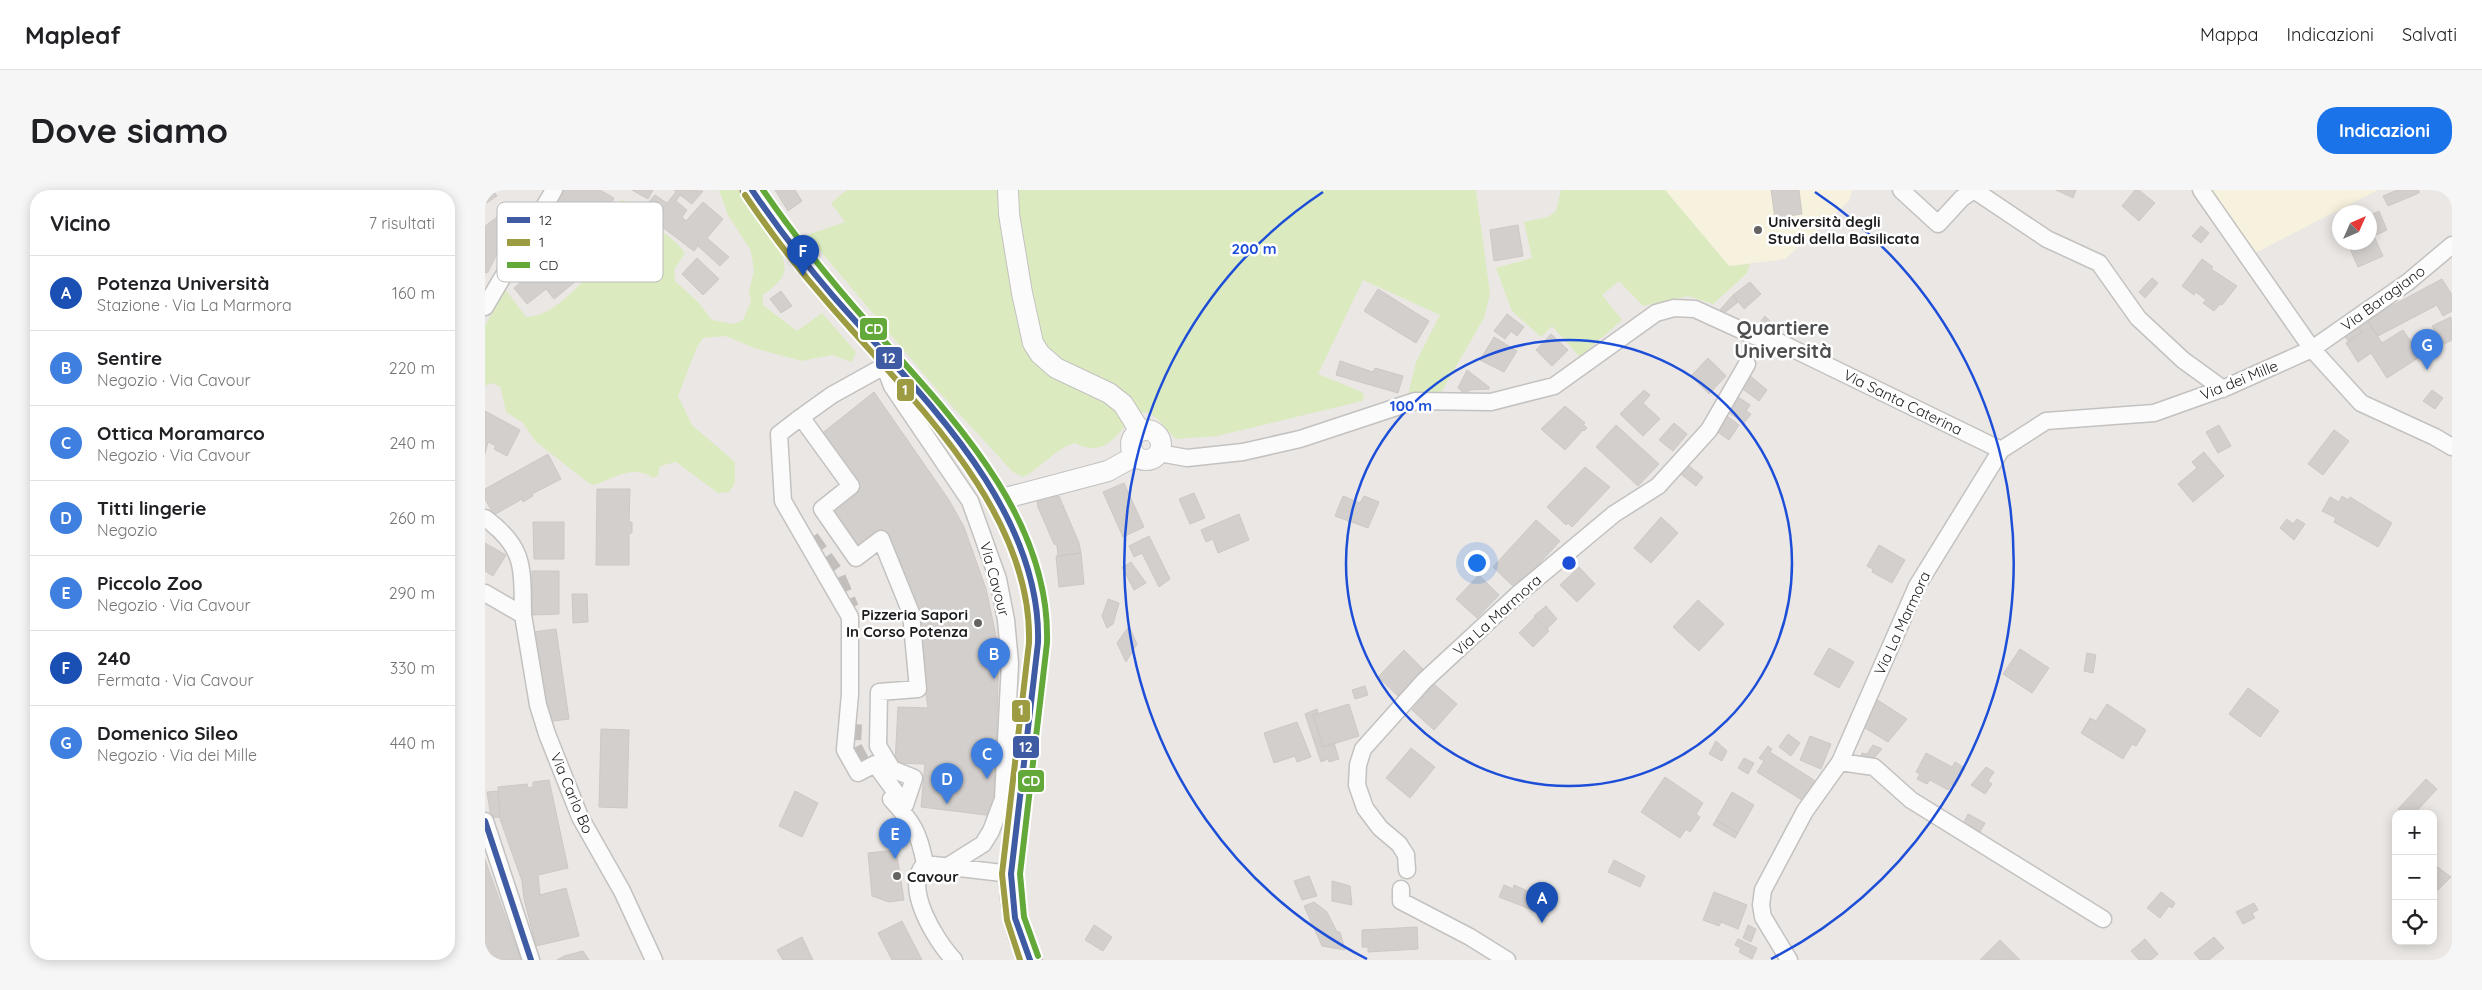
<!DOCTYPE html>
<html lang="it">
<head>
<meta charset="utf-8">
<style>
  :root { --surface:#fff; --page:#f6f6f6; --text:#202124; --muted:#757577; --line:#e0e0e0; --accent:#1a73e8 }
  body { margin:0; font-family:Quicksand,sans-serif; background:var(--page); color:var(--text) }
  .controls { position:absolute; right:15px; bottom:15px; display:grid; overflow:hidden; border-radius:10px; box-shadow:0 2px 12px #0003 }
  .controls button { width:45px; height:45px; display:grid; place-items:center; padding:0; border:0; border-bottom:1px solid var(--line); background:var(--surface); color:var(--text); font:25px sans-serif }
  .compass { position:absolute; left:1847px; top:15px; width:45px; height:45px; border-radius:50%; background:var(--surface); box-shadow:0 2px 12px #0003; rotate:45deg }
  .you { position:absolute; left:991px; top:372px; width:18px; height:18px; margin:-12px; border:4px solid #fff; border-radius:50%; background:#1a73e8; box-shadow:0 0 0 8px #1a73e833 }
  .badge { display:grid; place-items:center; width:32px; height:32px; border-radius:50%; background:var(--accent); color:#fff; font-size:16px; font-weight:700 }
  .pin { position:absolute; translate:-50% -41px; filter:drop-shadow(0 1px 2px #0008) }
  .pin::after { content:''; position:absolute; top:26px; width:18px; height:15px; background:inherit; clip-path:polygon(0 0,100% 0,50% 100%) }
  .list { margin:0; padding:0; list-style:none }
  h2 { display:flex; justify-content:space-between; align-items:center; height:65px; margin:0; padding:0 20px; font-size:21px }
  h2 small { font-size:16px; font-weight:400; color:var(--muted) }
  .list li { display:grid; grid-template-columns:32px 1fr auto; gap:15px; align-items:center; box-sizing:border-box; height:75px; padding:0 20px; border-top:1px solid var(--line) }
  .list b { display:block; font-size:19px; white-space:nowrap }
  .list p { margin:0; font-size:16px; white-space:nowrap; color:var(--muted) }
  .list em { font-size:16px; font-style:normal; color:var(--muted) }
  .icon { flex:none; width:28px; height:28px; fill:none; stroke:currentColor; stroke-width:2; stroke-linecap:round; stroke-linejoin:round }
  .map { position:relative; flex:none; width:1967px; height:770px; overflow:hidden; border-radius:20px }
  header { display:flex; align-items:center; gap:30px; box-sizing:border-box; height:70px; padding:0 25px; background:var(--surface); border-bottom:1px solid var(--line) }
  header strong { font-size:24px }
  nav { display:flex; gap:28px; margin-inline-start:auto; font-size:18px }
  .intro { display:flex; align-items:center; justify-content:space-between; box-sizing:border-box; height:120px; padding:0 30px }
  h1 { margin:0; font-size:35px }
  .button { padding:12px 22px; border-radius:20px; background:var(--accent); color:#fff; font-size:18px; font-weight:700 }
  main { display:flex; gap:30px; padding:0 30px }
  aside { flex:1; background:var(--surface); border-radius:20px; box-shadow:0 2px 12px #0003 }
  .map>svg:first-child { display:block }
  .education { fill:#f6f2dd }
  .grass { fill:#dbebbf }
  .building { fill:#d3cfcc; stroke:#cec8c5 }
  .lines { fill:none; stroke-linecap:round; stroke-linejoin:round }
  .minor-tunnel { stroke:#c1bebc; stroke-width:16; stroke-dasharray:16 8; stroke-linecap:butt }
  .minor-casing { stroke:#c3c2c0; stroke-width:19 }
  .tertiary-casing { stroke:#c3c2c0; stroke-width:22 }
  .secondary-casing { stroke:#95937c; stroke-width:25 }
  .minor { stroke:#fcfbfb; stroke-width:16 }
  .tertiary { stroke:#fcfbfb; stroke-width:20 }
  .secondary { stroke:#f2f2e8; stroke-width:22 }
  .bus-1-casing { stroke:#fff; stroke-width:10 }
  .bus-2-casing { stroke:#fff; stroke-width:10 }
  .bus-3-casing { stroke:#fff; stroke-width:10 }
  .bus-1 { stroke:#3e5ba3; stroke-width:6 }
  .bus-2 { stroke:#9d9c42; stroke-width:6 }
  .bus-3 { stroke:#63a93a; stroke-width:6 }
  .ring { fill:none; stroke:#1d4ed8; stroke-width:2.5 }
  .poi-dot { fill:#646362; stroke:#fff; stroke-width:2 }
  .labels { text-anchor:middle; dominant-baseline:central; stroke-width:5; stroke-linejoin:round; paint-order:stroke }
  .poi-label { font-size:15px; font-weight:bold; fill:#1c1c1c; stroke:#fff; text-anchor:start }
  .street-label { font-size:15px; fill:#1c1c1c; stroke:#fff }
  .district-label { font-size:20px; font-weight:bold; fill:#4f4f4f; stroke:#fff }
  .key { fill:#fff; stroke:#bbb; stroke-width:1 }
  .key-label { font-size:14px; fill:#1c1c1c }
  .centre { fill:#1d4ed8; stroke:#fff; stroke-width:2.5 }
  .ring-label { font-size:15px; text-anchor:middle; font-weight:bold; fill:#1d4ed8; stroke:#fff; stroke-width:5; stroke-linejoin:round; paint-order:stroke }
  .line-badge { stroke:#fff; stroke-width:2 }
  .badge-label { font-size:14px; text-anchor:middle; font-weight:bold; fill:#fff }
</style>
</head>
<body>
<header>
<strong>Mapleaf</strong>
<nav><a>Mappa</a><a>Indicazioni</a><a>Salvati</a></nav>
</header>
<div class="intro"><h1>Dove siamo</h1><a class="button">Indicazioni</a></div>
<main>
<aside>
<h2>Vicino<small>7 risultati</small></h2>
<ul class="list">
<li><span class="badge" style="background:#1a4fb4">A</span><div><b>Potenza Università</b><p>Stazione · Via La Marmora</p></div><em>160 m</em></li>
<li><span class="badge" style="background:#3f7fe0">B</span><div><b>Sentire</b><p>Negozio · Via Cavour</p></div><em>220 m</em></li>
<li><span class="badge" style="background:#3f7fe0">C</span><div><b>Ottica Moramarco</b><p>Negozio · Via Cavour</p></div><em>240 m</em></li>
<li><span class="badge" style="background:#3f7fe0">D</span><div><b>Titti lingerie</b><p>Negozio</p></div><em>260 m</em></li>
<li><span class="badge" style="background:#3f7fe0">E</span><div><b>Piccolo Zoo</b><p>Negozio · Via Cavour</p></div><em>290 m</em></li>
<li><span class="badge" style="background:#1a4fb4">F</span><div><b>240</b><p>Fermata · Via Cavour</p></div><em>330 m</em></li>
<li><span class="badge" style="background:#3f7fe0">G</span><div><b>Domenico Sileo</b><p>Negozio · Via dei Mille</p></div><em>440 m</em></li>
</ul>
</aside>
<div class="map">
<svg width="1967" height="770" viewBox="0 0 1967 770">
  <rect width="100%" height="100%" fill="#eae7e4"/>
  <path class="education" d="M1180 0H1367L1364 11 1300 69 1244 76Z
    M1726 0H1893L1768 64Z"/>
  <path class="grass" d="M234 0H258C269 16 304 63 299 82 297 92 285 99 278 105V115L312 141 337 123 371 162 367 172 347 165 317 171 269 158 241 146 218 148 212 157 193 206 207 235 250 272V293L244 302 233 303 191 272 175 276 173 286 168 288C149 274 129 288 110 295L105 294 50 251 38 233 21 222 15 196 5 193 0 196V136L20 99 41 127C63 127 85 105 99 90V69L129 40 136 10 147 13C158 35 186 42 200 63L189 80 190 91 214 113 227 130 249 134 258 130 266 111 264 101 269 81 266 61 243 25Z
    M362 0H991L1005 104 999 128 955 204 923 205 931 172 955 125 878 90 833 184 877 202 879 207 877 211 732 246 691 249C683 242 674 228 665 224 641 212 633 276 590 253 569 259 557 278 538 287L528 282 454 202 322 45 360 32 346 13Z
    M1076 0H1180L1244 76 1265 74 1262 83 1228 114 1203 106 1158 116 1134 91 1117 105 1137 130 1095 167 1067 136 1056 147 1027 121 1011 78 1047 68 1039 32 1063 27 1071 21Z"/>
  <path class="building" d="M0 0H8L12 6 0 14Z
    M78 0H115L129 8 118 27 114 24 97 53 80 43 75 52 55 40Z
    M147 0H168L163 9Z
    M189 0 218 1 207 14 195 5 191 11 202 20 197 27 201 31 218 12 238 29 222 48 244 67 235 76 213 56 209 61 156 21 170 5 182 13 191 2Z
    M290 0H310L317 11 303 21Z
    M1286 0H1314L1317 24 1290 28Z
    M1571 0H1591L1588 8Z
    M1650 0H1654L1670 13 1654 31 1637 16Z
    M1912 0H1934V3L1903 16 1898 6Z
    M22 20 35 38 22 60 18 58 15 63 13 62 3 82 0 83V36Z
    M1894 21 1902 40 1889 46 1898 66 1873 77 1862 52H1884V26Z
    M1033 35 1038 66 1009 71 1005 40Z
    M1716 36 1724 43 1716 53 1707 46Z
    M212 68 234 89 218 105 197 84Z
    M1717 69 1728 77 1726 79 1752 96 1737 115 1735 114 1729 121 1718 113 1721 110 1711 102 1709 105 1697 96Z
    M76 73 91 91 69 109 61 99 42 114 29 98 51 79 59 88Z
    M1667 88 1673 93 1660 108 1654 102Z
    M1957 89 1967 105V121L1958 126 1952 115 1893 146 1882 129Z
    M1265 92 1276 104 1259 119 1248 105Z
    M893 99 944 131 931 153 879 121Z
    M296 101 307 116 296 123 285 109Z
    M1248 105 1253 112 1238 124 1234 121Z
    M1022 124 1039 137 1032 146 1026 141 1020 149 1009 141Z
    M1280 126 1285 131 1282 141 1272 136Z
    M1880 127 1897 153 1918 140 1936 166 1902 188 1886 163 1873 172 1861 153 1877 142 1871 133Z
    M1966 127 1967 150 1957 155 1947 136Z
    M1871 133 1877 142 1863 151 1857 142Z
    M1066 144 1083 160 1067 176 1051 160Z
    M1009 147 1032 161 1019 182 995 170Z
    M1223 168 1241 186 1224 204 1206 186Z
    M855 171 888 182 890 178 918 186 913 203 851 185Z
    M982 180 1004 197V199L984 200 981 205 973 198Z
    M1264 185 1282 200 1274 211 1255 197Z
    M1159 200 1165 205 1158 213 1175 229 1158 246 1135 224Z
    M1947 200 1958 208 1950 219 1938 211Z
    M389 202 464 310 479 337 501 399 514 460 509 626 436 617 440 574 410 573 413 517 443 518 429 419 399 342 372 363 341 322 372 298 335 245Z
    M1250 205 1265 215 1261 221 1266 224 1259 233 1240 220Z
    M1080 216 1100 233 1098 234 1102 238 1099 241 1098 240 1080 260 1056 239Z
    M0 221 35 240 22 266 9 259 11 256 3 252 0 264Z
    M1238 223 1254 235 1244 250 1227 238Z
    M1189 233 1202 244 1188 261 1174 250Z
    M1131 235 1174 274 1153 296 1111 257Z
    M1734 235 1746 256 1733 263 1721 242Z
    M1849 240 1864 251 1838 285 1823 274Z
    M1719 262 1739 286 1708 312 1693 294 1712 278 1707 272Z
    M63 264 76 289 47 304 48 306 38 312 37 309 9 325 0 309V299Z
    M1199 272 1218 287 1211 296 1192 281Z
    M1100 277 1125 297 1087 337 1083 333 1081 335 1062 317Z
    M639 293 659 337 638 347 618 302Z
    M112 299H145L144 332H147V343H144V375H111Z
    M709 303 720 328 705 334 694 309Z
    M574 306 594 353 596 363 573 366 572 355 569 354 553 317 552 310Z
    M858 306 875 313 879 306 894 312 883 338 850 326Z
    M1857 306 1863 310 1865 307 1907 333 1893 357 1849 332 1851 328 1837 321 1845 307 1854 312Z
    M754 324 764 350 733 363 728 349 721 352 716 340Z
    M1176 327 1193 343 1166 373 1149 358Z
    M1802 329 1808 334 1812 329 1820 334 1809 350 1795 338Z
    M1051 330 1075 351 1031 399 1008 377Z
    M48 332H79V369H49Z
    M664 346 685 389 674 397 657 363 649 367 644 356Z
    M0 353 21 365 8 386 0 381Z
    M1394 355 1420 370 1407 393 1387 382 1388 379 1382 376Z
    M596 363 599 394 574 397 571 366Z
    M646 372 661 393 649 400 637 377Z
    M1094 377 1110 394 1092 412 1075 395Z
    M47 381H74V424L47 425Z
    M994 385 1014 405 992 428 971 409Z
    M87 404H102L103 432 88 433Z
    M623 409 634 413 628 434 622 438 617 426Z
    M1213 410 1239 434 1214 461 1188 437Z
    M1061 416 1072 429 1062 439 1049 426Z
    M1050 427 1064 441 1048 457 1034 443Z
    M644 436 652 454 641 472 632 453Z
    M71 439 84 529 61 532 48 442Z
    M1344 458 1369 472 1354 498 1329 484Z
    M1535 459 1564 478 1547 503 1518 484Z
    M919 460 938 479 913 506 893 487Z
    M1602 463 1611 465 1608 483 1599 481Z
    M949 494 972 514 949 540 927 520Z
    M880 496 883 505 870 509 867 500Z
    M1763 498 1794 521 1775 547 1744 524Z
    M1391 509 1422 529 1403 552 1375 535Z
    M864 514 874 546 838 557 828 525Z
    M1622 514 1661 540 1651 556 1647 554 1638 569 1596 543 1605 528 1611 531Z
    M832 519 833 523 828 525 838 557 849 553 854 569 844 572 843 569 836 572 820 524Z
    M812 532 826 567 812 572 810 566 789 573 779 543Z
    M116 539 144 540 142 618 114 617Z
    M1303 544 1315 553 1306 566 1294 557Z
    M1325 546 1346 554 1336 579 1315 570Z
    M1231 551 1242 561 1237 571 1224 564Z
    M1388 555 1397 559 1389 568 1375 569 1377 563 1382 564Z
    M1283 556 1287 559 1285 562 1332 592 1320 612 1272 582 1279 571 1274 568Z
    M926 558 950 577 925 608 901 588Z
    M1441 563 1467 577 1470 572 1480 578 1470 596 1467 594 1463 600 1445 590 1442 594 1432 589 1435 584 1431 582Z
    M1259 568 1269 573 1263 584 1253 578Z
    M1501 577 1509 582 1503 591 1507 594 1500 604 1486 595Z
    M1180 587 1218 613 1211 624 1215 627 1205 642 1201 639 1195 648 1156 622Z
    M1941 589 1952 599 1929 624H1918L1913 619Z
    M64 590 83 678 53 685 55 705 81 698 94 746 51 756 39 709 37 691 15 629 13 597 42 594 43 598 48 597V592Z
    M13 601 15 627 6 628 2 602Z
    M310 601 333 613 317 647 294 636Z
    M1247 602 1269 615 1253 643 1231 630Z
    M1483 624 1500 633 1494 644 1477 636Z
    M1231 630 1253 643 1250 648 1228 635Z
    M411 660 419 710 404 712 387 706 383 663Z
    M0 669 3 678 36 770H0Z
    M1129 670 1160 686 1155 697 1123 682Z
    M1950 675 1966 687 1953 700 1948 692Z
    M824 686 832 706 817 710 809 691Z
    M847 691 865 696 867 715 847 711Z
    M1019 695 1028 699 1029 695 1068 712 1063 726 1014 707Z
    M1229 702 1262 715 1253 739 1236 732 1234 736 1218 730Z
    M1676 702 1690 713 1687 718 1684 716 1675 728 1662 718Z
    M829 712 842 722 852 742H855L860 760 837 756 819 716Z
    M1769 713 1773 720 1767 723 1770 728 1758 734 1751 722Z
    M417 731 437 770H407L393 743Z
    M609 735 627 747 618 761 600 750Z
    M1263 735 1271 739 1266 752 1258 748Z
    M932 737 933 759 883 762V757H877V740Z
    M317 747 328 770H298L292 760Z
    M1729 747 1739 758 1724 770H1715L1709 763Z
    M1253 749 1272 758 1267 769 1254 762 1256 758 1250 755Z
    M1660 749 1673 764 1666 770H1654L1646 761Z
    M1515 750 1535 770H1495Z
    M98 761 104 770H72L79 766Z"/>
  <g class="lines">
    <path class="minor-tunnel" d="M326 348 351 383 366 418
      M369 534 368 555 382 582"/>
    <defs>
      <path id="minor" d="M1416 0 1453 34 1477 8 1489 0
        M1489 0 1562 49 1614 73 1653 128 1698 170 1738 199
        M1716 0 1827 159 1876 213 1950 247 1967 257
        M0 117 69 0
        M402 166 401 180 407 196 485 311 513 389 521 430 525 473 518 609 506 641 498 654 463 676
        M319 225 347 205 401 175
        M316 227 366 296 337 319 371 368 396 349 426 423 433 499 394 502 393 556 407 579 429 588 420 615 390 574 373 583 360 560 365 504V427L298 311 294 244Z
        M674 263 702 268 758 262 815 249 930 211 1006 212 1069 196 1171 123 1189 118 1210 119 1269 146 1294 152 1516 260
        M0 328C41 358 37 378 38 425L0 403
        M38 425 53 515 62 544 95 627 137 701 169 770
        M1355 572 1389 577 1426 610 1618 729
        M406 609C428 633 434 642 440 674
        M0 631 46 770
        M922 680 921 665 914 654 895 638 880 618 872 595 873 575 878 559 939 491 1032 405 1129 324 1173 296 1224 240 1262 174
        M916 699V711L985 747 1022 770
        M469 770C451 751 417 697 440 674L526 684
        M1304 770 1278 727 1276 715 1278 700 1320 621 1355 572 1432 396 1516 260 1561 231 1669 223 1742 197 1827 159 1923 92 1967 55"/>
      <path id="tertiary" d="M523 0 524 24 537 103 548 153 555 164 571 178 624 203 638 214 655 241
        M646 255a15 15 0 1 1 30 0a15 15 0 1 1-30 0Z
        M513 310 623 281 650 266"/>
      <path id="secondary" d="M267 0C292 37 319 73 348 106 421 192 539 302 552 419 556 449 550 480 547 509 541 568 532 626 526 684 526 716 531 742 545 770"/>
    </defs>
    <use href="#minor" class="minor-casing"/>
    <use href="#tertiary" class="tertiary-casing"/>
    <use href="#secondary" class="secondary-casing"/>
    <use href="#minor" class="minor"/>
    <use href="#tertiary" class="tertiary"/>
    <use href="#secondary" class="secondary"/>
    <defs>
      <path id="bus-1" d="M267 0C292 37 319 72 348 106 431 201 557 316 553 453L526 684 530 728 545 770
        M0 631 46 770"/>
      <path id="bus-2" d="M260 5C285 42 313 79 343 113 423 206 548 320 544 453L517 684 522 730 535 770"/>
      <path id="bus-3" d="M278 0C310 47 346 91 384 134 463 223 566 325 562 453L535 684 539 727 553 766"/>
    </defs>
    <use href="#bus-1" class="bus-1-casing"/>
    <use href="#bus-2" class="bus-2-casing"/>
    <use href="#bus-3" class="bus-3-casing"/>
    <use href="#bus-1" class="bus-1"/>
    <use href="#bus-2" class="bus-2"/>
    <use href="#bus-3" class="bus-3"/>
  </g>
  <g class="ring">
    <circle cx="1084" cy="373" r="223"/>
    <path d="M882 769A445 445 0 0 1 838 2M1330 2A445 445 0 0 1 1286 769"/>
  </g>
  <g class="poi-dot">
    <circle cx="1273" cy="40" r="5"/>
    <circle cx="493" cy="433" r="5"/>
    <circle cx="412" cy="686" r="5"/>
  </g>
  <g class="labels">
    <g class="poi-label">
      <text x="1283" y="31">Università degli<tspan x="1283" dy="17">Studi della Basilicata</tspan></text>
      <text x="483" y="424" text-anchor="end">Pizzeria Sapori<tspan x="483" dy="17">In Corso Potenza</tspan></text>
      <text x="422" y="686">Cavour</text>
    </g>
    <g class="street-label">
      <text transform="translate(1898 108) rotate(-36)">Via Baragiano</text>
      <text transform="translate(1754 190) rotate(-22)">Via dei Mille</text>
      <text transform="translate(1418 212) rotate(26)">Via Santa Caterina</text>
      <text transform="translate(510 389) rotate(75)">Via Cavour</text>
      <text transform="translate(1012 425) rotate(-42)">Via La Marmora</text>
      <text transform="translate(1417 433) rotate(-65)">Via La Marmora</text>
      <text transform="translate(87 603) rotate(67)">Via Carlo Bo</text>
    </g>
    <g class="district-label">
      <text x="1298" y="137">Quartiere<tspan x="1298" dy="23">Università</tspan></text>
    </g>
  </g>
  <rect x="12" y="12" width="166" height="80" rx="8" class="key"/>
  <rect x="22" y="27" width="23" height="6" fill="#3e5ba3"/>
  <rect x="22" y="49" width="23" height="7" fill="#9d9c42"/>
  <rect x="22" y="72" width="23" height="6" fill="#63a93a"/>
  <g class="key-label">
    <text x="54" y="35">12</text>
    <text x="54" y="57">1</text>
    <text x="54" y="80">CD</text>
  </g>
  <circle cx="1084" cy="373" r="8" class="centre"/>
  <g class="ring-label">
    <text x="769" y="64">200 m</text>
    <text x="926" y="221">100 m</text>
  </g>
  <g class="line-badge">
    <rect x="374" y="127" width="29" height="24" rx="5" fill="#63a93a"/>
    <rect x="390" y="156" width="28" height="24" rx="5" fill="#3e5ba3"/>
    <rect x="411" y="188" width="19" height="24" rx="5" fill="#9d9c42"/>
    <rect x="526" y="509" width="20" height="24" rx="5" fill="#9d9c42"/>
    <rect x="527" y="545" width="28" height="24" rx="5" fill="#3e5ba3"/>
    <rect x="532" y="579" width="28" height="24" rx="5" fill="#63a93a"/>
  </g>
  <g class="badge-label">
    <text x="389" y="144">CD</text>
    <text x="404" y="173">12</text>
    <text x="420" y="205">1</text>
    <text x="536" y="525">1</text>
    <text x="541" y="562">12</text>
    <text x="546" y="596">CD</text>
  </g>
</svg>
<div class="controls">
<button>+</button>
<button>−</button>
<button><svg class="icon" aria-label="locate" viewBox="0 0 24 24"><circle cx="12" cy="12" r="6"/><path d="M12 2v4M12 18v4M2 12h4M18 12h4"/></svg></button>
</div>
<svg class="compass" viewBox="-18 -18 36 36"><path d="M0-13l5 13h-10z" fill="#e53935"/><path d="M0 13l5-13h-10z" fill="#757577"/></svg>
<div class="you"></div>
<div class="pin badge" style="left:1057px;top:733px;background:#1a4fb4">A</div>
<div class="pin badge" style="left:509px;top:489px;background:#3f7fe0">B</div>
<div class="pin badge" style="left:502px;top:589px;background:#3f7fe0">C</div>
<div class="pin badge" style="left:462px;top:614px;background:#3f7fe0">D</div>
<div class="pin badge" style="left:410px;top:669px;background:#3f7fe0">E</div>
<div class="pin badge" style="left:318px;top:86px;background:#1a4fb4">F</div>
<div class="pin badge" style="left:1942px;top:180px;background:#3f7fe0">G</div>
</div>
</main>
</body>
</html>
